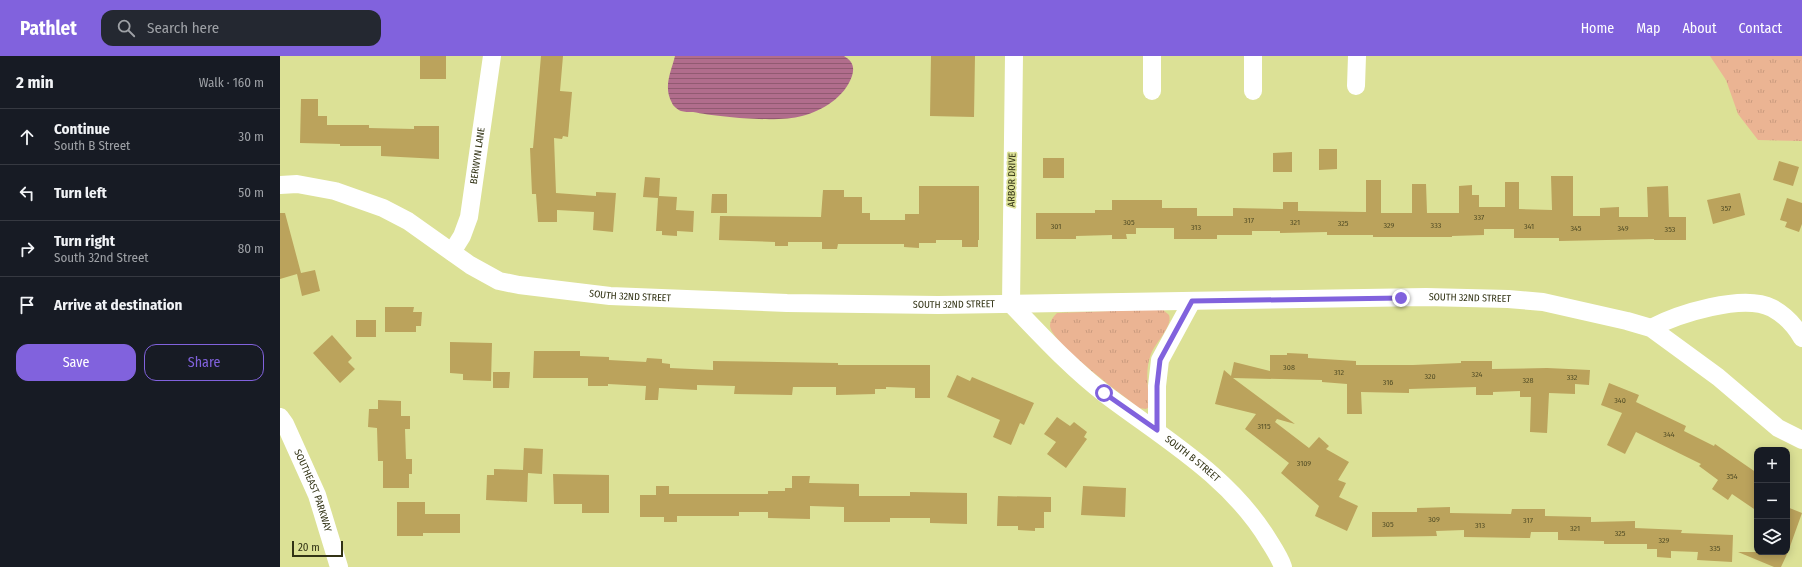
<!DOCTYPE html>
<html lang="en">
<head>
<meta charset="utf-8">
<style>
  :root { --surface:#171b24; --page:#242831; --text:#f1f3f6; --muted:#9ea1a6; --line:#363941; --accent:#8162dd }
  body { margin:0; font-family:"Fira Sans Condensed",sans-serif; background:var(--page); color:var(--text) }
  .controls { position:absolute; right:12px; bottom:12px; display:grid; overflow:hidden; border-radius:8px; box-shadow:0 2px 10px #0003 }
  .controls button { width:36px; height:36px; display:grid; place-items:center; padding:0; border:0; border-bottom:1px solid var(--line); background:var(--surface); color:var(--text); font:20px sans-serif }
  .scale { position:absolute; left:12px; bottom:10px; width:51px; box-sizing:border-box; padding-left:4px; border:2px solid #323315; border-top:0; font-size:11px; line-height:14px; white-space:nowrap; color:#323315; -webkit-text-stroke:3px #dce196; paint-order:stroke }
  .stop { position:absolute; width:12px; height:12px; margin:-9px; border:3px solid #8162dd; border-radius:50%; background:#fff }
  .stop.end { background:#8162dd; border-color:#fff; box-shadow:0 1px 4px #0008 }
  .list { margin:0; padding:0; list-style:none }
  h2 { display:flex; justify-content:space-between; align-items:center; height:52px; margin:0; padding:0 16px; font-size:17px }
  h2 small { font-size:13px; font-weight:400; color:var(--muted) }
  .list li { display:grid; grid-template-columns:26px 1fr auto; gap:12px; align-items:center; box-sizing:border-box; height:56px; padding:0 16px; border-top:1px solid var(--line) }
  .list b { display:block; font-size:15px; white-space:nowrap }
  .list p { margin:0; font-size:13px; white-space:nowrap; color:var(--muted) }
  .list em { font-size:13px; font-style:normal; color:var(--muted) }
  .actions { display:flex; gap:8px; padding:12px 16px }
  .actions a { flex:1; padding:9px 0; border:1px solid var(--accent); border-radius:12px; text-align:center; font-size:14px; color:var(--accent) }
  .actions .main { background:var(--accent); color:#fff }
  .icon { flex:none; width:22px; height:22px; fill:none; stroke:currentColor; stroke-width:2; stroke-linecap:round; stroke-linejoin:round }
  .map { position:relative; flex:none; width:1522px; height:511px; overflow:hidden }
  header { display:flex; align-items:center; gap:24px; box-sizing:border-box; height:56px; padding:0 20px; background:var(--accent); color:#fff }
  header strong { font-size:19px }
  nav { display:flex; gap:22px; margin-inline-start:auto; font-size:14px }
  .search { width:280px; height:36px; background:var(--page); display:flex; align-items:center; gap:10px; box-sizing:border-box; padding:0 14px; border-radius:12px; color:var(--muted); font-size:15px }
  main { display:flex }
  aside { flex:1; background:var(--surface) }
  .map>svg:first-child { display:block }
  .grass { fill:url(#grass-tufts) }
  .water { fill:url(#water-rules) }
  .building { fill:#bba35c }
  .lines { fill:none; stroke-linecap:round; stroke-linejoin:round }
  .minor { stroke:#fff; stroke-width:18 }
  .route { stroke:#8162dd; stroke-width:5 }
  .labels { text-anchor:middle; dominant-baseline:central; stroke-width:3.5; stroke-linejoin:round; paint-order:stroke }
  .number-label { font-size:8px; fill:#544f27 }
  .street-label { font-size:10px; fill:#323315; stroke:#dce196 }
</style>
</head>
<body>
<header>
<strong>Pathlet</strong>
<div class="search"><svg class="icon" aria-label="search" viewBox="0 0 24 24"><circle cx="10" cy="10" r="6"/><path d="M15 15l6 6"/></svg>Search here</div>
<nav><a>Home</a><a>Map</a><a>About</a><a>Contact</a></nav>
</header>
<main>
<aside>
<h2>2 min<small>Walk · 160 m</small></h2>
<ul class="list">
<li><svg class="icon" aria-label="ahead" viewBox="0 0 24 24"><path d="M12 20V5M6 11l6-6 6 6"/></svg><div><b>Continue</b><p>South B Street</p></div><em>30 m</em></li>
<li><svg class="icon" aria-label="left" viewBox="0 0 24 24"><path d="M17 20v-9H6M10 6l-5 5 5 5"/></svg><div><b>Turn left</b></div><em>50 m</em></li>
<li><svg class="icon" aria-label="right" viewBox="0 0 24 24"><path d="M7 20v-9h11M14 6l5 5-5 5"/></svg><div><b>Turn right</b><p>South 32nd Street</p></div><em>80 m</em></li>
<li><svg class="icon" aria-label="arrive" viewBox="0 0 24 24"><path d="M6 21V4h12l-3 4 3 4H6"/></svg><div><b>Arrive at destination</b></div></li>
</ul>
<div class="actions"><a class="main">Save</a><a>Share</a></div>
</aside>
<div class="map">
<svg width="1522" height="511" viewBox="0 0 1522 511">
  <defs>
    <pattern id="grass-tufts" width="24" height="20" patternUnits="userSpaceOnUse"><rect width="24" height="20" fill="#ebb493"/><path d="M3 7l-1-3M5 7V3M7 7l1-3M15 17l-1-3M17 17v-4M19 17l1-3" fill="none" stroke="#ca9b7e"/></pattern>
    <pattern id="water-rules" width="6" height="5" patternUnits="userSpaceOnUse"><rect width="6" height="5" fill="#b16d8c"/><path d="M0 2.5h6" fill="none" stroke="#915a71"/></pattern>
  </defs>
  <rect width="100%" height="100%" fill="#dce196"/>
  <path class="grass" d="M1430 0H1522V85L1478 84 1458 58 1446 24Z
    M882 253 889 259C893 270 876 286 871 298 864 316 869 333 869 351L866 353 859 352C843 339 771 287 770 270 770 265 773 261 777 257Z"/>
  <path class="water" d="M395 0H564C572 5 575 10 572 20 565 41 542 55 522 60 497 67 439 61 413 56 409 56 404 56 401 55 398 54 393 50 392 47 383 31 391 16 395 0Z"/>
  <path class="building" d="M140 0H166V23H140Z
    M261 0H283L280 35 292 36 288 81 283 80 282 83 274 82 276 137 316 140V136L336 137 333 176 313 174 314 156 277 154V166H258L256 138H252L250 92H253Z
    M651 0H695L694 61 650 60Z
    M21 43H38V60H47V69H89V72L134 73V70H159V103L101 100V90H60V88L20 87Z
    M1039 93H1057V113L1039 114Z
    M1012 96V116H993V97Z
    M763 102H784V122H763Z
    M1499 105 1519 111 1513 130 1493 124Z
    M1271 120H1293V160H1320V152L1339 151V161H1368L1367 131 1388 130 1389 161H1406V184H1374V183L1279 185V182H1234V173H1204V179L1172 180V181H1093V179H1047V176L1000 177V175H972V179H937V183H894V172H856V178H846L847 183H832V179L796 180V183H756V157H815V154H832V144H882V152H917V160H953V152L1000 153H1003V146H1018V155L1086 156V124H1101V157H1132V128H1146L1147 157H1179V130L1192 129V139H1199V151H1225V126H1239V153L1272 154Z
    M365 121 380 122 379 140 397 141 396 154 414 155 413 176 397 175V180L382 179V175H376L378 142 363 141Z
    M639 130H699V184H698V191H682V184H656V187H639V192L624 191V188H558L557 193H542V186H508V190H495V186L439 184 440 160 541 161 543 134H564V141H582V157H590V164H625V158H639Z
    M1460 137 1465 159 1433 168 1427 144Z
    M432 138H447V157H431Z
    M1507 142 1522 147V168L1519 176 1505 171 1507 166 1500 164Z
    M0 157H5L21 217 35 214 40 235 22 240 17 218 0 223Z
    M105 251H134L133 256H142L141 270H136V276H105Z
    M76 264H96V281H76Z
    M52 279 72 302 68 306 75 313 60 327 33 297Z
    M170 286 212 287 211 325 183 324V318L170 317Z
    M254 295H300V300L329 301V304L366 306 367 302 382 303V307L390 308V312L433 314V305L558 307V309H650V342H635V332L606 331V333H595V338L556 339V331H513L512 339 454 338 455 330 417 329V334L379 332 378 344H365L366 330 328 328V330H308V322H253Z
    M1007 297 1028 298V302L1076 305V309H1133L1181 307V305H1212V313L1267 312 1310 314 1309 329 1295 328V338L1269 337 1267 377 1250 376 1251 341H1240V335L1213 336V339H1196V331L1129 333V337L1081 336 1082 358H1067V328L1042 326V324L953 322 1015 368 997 363 995 366 1029 392 1039 381 1049 390 1046 393 1069 406 1058 424 1066 427 1059 441 1078 450 1067 475 1035 460 1039 450 1001 417 1009 407 965 373 976 358 935 348 944 314 951 320 954 306 990 315V299H1007Z
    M213 316H230L229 332H213Z
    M677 319 690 325 692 321 754 347 744 369 740 367 731 389 713 381 720 364 667 341Z
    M1329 327 1359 339 1356 346 1406 370 1404 375 1434 390 1435 388 1477 417V455L1452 438 1448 444 1432 433 1438 424 1419 410 1421 408 1356 376 1345 398 1327 389 1342 357 1321 349Z
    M98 344 121 345V360H130V373H125L126 403H132V418H129V432H103V405H98L97 372 88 371 89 353H98Z
    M777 361 790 370 794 366 807 376 804 381 807 383 786 412 767 398 776 386 764 378Z
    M244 392 263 393 262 418 248 417 247 446 206 444 207 419H214V413L243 414Z
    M273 418 329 419V457H302V448H274Z
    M512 420H530L529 427 579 428V440H630V436L687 437V468L650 467V462H610V466H564V451L530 450V463L488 462V456H459V460H397V466H384V461H360V439H376V430H389V438H488V435H505V432H512Z
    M803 430 846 432 845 461 801 459Z
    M718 440 771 441V456H764V472H755V475L738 474V470H717Z
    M117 446H145V458H180V477H143V480H117Z
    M1170 451V457L1231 458 1232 453H1265V460L1311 461V466L1355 465V472L1402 474 1401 477 1453 479 1452 506 1417 504 1418 496 1391 495V502L1377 501V493H1367V488H1324V485L1278 484V476H1251L1250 482 1184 481V474L1156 475 1157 480 1092 481V456H1137V452Z
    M1507 451 1522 457 1508 496H1507Z
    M1458 496H1508L1501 511H1494Z"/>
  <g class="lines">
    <g class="minor">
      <path id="s1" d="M734 0 731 248C761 279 791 312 825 338 883 382 950 420 989 485 994 493 1000 502 1003 511"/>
      <path d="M973 0V35"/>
      <path d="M1076 30 1077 0"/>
      <path d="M872 35V0"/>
      <path id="s2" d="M0 129 17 128 55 135 103 152 128 165 190 209 219 225 239 229 330 240 507 247 658 249 1146 241 1228 243 1263 246 1347 265 1371 272 1438 321 1498 372 1522 384"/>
      <path id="s3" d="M172 196 182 180 189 161 212 0"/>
      <path d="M1371 272C1398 258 1463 237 1492 252 1505 259 1515 270 1522 282"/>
      <path id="s4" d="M0 361 5 368 37 439 59 511"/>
      <path d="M877 374V330L880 304 912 245"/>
    </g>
  </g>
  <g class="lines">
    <path class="route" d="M824 337 877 374V330L880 304 912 245 1121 242"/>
  </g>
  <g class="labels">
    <g class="number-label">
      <text x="1446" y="152">357</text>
      <text x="1199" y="161">337</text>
      <text x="969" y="164">317</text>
      <text x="849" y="166">305</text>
      <text x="1015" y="166">321</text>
      <text x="1063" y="167">325</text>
      <text x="1109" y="169">329</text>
      <text x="1156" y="169">333</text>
      <text x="776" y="170">301</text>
      <text x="1249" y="170">341</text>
      <text x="916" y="171">313</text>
      <text x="1296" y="172">345</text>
      <text x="1343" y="172">349</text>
      <text x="1390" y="173">353</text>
      <text x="1009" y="311">308</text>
      <text x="1059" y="316">312</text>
      <text x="1197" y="318">324</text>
      <text x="1150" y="320">320</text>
      <text x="1292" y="321">332</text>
      <text x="1248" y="324">328</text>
      <text x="1108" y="326">316</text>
      <text x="1340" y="344">340</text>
      <text x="984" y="370">3115</text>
      <text x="1389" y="378">344</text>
      <text x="1024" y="407">3109</text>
      <text x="1452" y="420">354</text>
      <text x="1154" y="463">309</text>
      <text x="1248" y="464">317</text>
      <text x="1108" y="468">305</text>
      <text x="1200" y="469">313</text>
      <text x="1295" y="472">321</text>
      <text x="1340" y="477">325</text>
      <text x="1384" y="484">329</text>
      <text x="1435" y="492">335</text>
    </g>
    <g class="street-label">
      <text stroke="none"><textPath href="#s3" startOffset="101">BERWYN LANE</textPath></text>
      <text transform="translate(732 124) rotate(-89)">ARBOR DRIVE</text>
      <text stroke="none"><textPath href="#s2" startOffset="376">SOUTH 32ND STREET</textPath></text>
      <text stroke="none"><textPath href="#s2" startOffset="1216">SOUTH 32ND STREET</textPath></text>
      <text stroke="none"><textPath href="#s2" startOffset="700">SOUTH 32ND STREET</textPath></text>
      <text stroke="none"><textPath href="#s1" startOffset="487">SOUTH B STREET</textPath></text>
      <text stroke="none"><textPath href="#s4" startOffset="81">SOUTHEAST PARKWAY</textPath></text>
    </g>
  </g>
</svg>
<div class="controls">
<button>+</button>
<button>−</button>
<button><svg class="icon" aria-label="layers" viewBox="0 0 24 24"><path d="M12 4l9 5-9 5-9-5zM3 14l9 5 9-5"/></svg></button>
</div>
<div class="scale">20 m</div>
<div class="stop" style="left:824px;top:337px"></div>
<div class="stop end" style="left:1121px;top:242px"></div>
</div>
</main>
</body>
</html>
